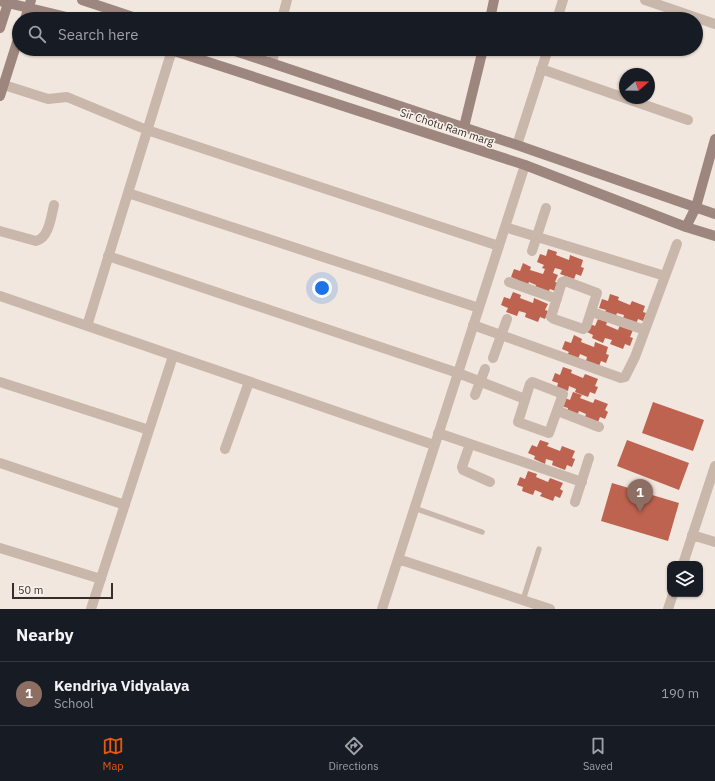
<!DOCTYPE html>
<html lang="en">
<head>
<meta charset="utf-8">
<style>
  :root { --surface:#171b24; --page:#242831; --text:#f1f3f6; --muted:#9ea1a6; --line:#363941; --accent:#ea580c }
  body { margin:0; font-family:"IBM Plex Sans",sans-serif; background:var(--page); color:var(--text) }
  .controls { position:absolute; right:12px; bottom:12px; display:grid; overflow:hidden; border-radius:8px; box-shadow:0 1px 3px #0004 }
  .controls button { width:36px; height:36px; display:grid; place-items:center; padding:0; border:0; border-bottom:1px solid var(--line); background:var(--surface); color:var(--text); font:20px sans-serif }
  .compass { position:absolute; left:619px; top:68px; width:36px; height:36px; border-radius:50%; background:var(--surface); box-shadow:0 1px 3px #0004; rotate:70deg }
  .scale { position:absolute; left:12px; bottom:10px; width:101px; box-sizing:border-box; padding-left:4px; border:2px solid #372d2a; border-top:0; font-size:11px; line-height:14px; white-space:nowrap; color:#372d2a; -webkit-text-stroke:3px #f9f2eb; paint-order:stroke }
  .you { position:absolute; left:322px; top:288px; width:14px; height:14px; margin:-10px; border:3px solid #fff; border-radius:50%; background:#1a73e8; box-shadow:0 0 0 6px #1a73e833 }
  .badge { display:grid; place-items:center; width:26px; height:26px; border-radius:50%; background:var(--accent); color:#fff; font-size:13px; font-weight:700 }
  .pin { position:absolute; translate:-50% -33px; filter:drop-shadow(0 1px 2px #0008) }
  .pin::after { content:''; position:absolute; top:21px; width:14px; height:12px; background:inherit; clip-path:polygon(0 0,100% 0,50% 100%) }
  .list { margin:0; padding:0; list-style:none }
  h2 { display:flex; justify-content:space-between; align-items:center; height:52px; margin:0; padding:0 16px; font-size:17px }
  h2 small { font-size:13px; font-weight:400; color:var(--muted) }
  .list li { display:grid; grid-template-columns:26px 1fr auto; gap:12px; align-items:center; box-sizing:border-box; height:64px; padding:0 16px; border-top:1px solid var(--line) }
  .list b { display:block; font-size:15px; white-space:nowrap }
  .list p { margin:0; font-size:13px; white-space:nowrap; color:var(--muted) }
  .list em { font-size:13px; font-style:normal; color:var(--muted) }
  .icon { flex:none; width:22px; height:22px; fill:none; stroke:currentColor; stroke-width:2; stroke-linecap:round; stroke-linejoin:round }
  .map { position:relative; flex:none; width:715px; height:609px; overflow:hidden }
  .search { position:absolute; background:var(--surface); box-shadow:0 1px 3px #0004; left:12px; right:12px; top:12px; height:44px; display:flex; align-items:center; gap:10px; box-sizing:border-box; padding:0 14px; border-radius:22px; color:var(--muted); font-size:15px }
  .sheet { height:116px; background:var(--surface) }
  nav { display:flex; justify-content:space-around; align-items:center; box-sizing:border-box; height:56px; border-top:1px solid var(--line); background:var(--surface); font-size:11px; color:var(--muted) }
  nav a { display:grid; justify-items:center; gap:2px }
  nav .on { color:var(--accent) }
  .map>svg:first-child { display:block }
  .building { fill:#be6350 }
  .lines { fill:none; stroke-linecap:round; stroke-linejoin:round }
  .lane { stroke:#c9b7ab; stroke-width:5.5 }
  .street { stroke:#c9b7ab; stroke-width:10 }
  .secondary { stroke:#9d867d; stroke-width:10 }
  .labels { text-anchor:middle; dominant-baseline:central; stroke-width:3; stroke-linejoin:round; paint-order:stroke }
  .street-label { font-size:11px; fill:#372d2a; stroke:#f9f2eb }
</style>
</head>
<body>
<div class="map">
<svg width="715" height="609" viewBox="0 0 715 609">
  <rect width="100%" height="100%" fill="#f1e7df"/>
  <path class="building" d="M548 249 557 252 556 255 569 260 570 255 583 260 581 267 584 268 581 276 576 274 574 279 560 274 562 270 555 268 553 273 558 275 555 282 558 283 555 291 550 289 548 293 535 288 536 285 529 282 527 287 516 283 518 280 511 277 514 269 520 271 523 263 531 267 530 270 543 274 545 269 542 268 544 265 537 262 540 254 546 256Z
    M513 292 521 295 520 298 533 303 534 298 548 304 545 310 548 311 545 319 540 317 538 322 525 317 526 313 519 311 517 316 506 312 508 308 501 305 504 297 510 299Z
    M610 294 619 297 618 300 630 305 632 301 645 306 643 312 646 313 643 321 638 319 636 324 623 319 624 315 617 313 615 318 604 314 606 310 599 308 602 299 608 301Z
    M598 319 607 322 606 325 618 330 620 325 633 330 630 337 633 338 630 346 625 344 623 349 610 344 612 340 605 338 603 343 592 338 593 335 587 332 590 324 595 326Z
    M574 335 582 339 581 342 594 347 595 342 608 347 606 354 609 355 606 363 601 361 599 366 586 361 587 357 580 354 578 359 567 355 569 352 562 349 565 341 571 343Z
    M563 367 572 370 571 373 583 378 585 374 598 379 595 386 598 387 595 394 590 392 588 397 575 392 576 389 569 386 568 391 557 387 558 383 552 381 555 373 560 375Z
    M573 392 582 395 580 398 593 403 595 399 608 404 605 410 608 412 605 419 600 417 598 422 585 417 586 414 579 411 577 416 567 412 568 408 561 406 565 398 570 400Z
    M653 402 704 420 693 451 642 433Z
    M540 440 549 443 547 446 560 451 562 446 575 451 572 458 575 459 572 467 567 465 565 470 552 465 553 461 546 459 545 464 534 459 535 456 528 453 532 445 537 447Z
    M627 440 689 463 679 490 617 466Z
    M528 471 537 474 536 477 548 482 550 478 563 483 560 489 563 491 560 498 555 496 553 501 540 496 542 493 535 490 533 495 522 491 523 487 517 485 520 477 525 479Z
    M612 483 679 503 668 541 601 521Z"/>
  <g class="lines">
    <path class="lane" d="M414 508 482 532
      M523 600 539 549"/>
    <path class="street" d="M645 0 715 24
      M282 19 287 0
      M557 19 563 0
      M272 63 275 49
      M541 69 688 120
      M4 85 48 99 67 97 147 130 499 246
      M517 145 548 49
      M128 193 479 308
      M505 227 665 276
      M0 231 36 241C49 238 51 217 54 205
      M532 251 546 208
      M108 256 458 373 525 399
      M565 281 597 293 586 327 583 329 554 319 551 317 562 282Z
      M509 282 557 299
      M0 296 434 445
      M592 312 645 330
      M473 325 621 378 625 377 635 357 677 244
      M87 326 172 50
      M493 358 507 319
      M0 382 149 430
      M532 382 563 394 549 433 518 422 530 384Z
      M475 395 485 369
      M558 411 599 427
      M438 433 582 482
      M470 444 462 467 463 470 490 482
      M225 449 249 382
      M0 463 125 505
      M575 502 589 458
      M692 535 715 542
      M0 548 101 579
      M398 559 550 609
      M683 564 715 466
      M91 609 173 356
      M382 609 525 165
      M668 609 673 594"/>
    <path class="secondary" d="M82 0 139 19
      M0 1 75 19
      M25 19 31 0
      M490 19 494 0
      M0 28 9 0
      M168 49 525 165 686 227 715 236
      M229 49 517 145 715 214
      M0 96 19 36
      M464 127 483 49
      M686 227 696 207 715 139"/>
  </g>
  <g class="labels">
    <g class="street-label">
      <text transform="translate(447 127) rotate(18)">Sir Chotu Ram marg</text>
    </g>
  </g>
</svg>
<div class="controls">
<button><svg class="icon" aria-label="layers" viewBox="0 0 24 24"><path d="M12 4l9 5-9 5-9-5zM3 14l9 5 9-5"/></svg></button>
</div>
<svg class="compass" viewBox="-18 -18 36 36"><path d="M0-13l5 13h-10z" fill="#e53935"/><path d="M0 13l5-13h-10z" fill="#9ea1a6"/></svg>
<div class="scale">50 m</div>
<div class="you"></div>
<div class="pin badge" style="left:640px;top:512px;background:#8d6e63">1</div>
<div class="search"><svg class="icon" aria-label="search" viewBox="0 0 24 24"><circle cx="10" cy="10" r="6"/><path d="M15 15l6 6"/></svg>Search here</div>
</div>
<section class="sheet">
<h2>Nearby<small></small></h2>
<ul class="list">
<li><span class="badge" style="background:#8d6e63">1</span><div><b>Kendriya Vidyalaya</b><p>School</p></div><em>190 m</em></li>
</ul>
</section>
<nav>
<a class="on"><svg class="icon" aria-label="map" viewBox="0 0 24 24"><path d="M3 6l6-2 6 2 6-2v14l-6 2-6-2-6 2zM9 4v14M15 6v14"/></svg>Map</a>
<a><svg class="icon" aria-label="directions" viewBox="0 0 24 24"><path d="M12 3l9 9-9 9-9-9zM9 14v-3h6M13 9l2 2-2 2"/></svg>Directions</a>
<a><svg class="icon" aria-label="saved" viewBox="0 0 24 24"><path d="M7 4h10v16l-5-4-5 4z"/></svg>Saved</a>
</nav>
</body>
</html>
